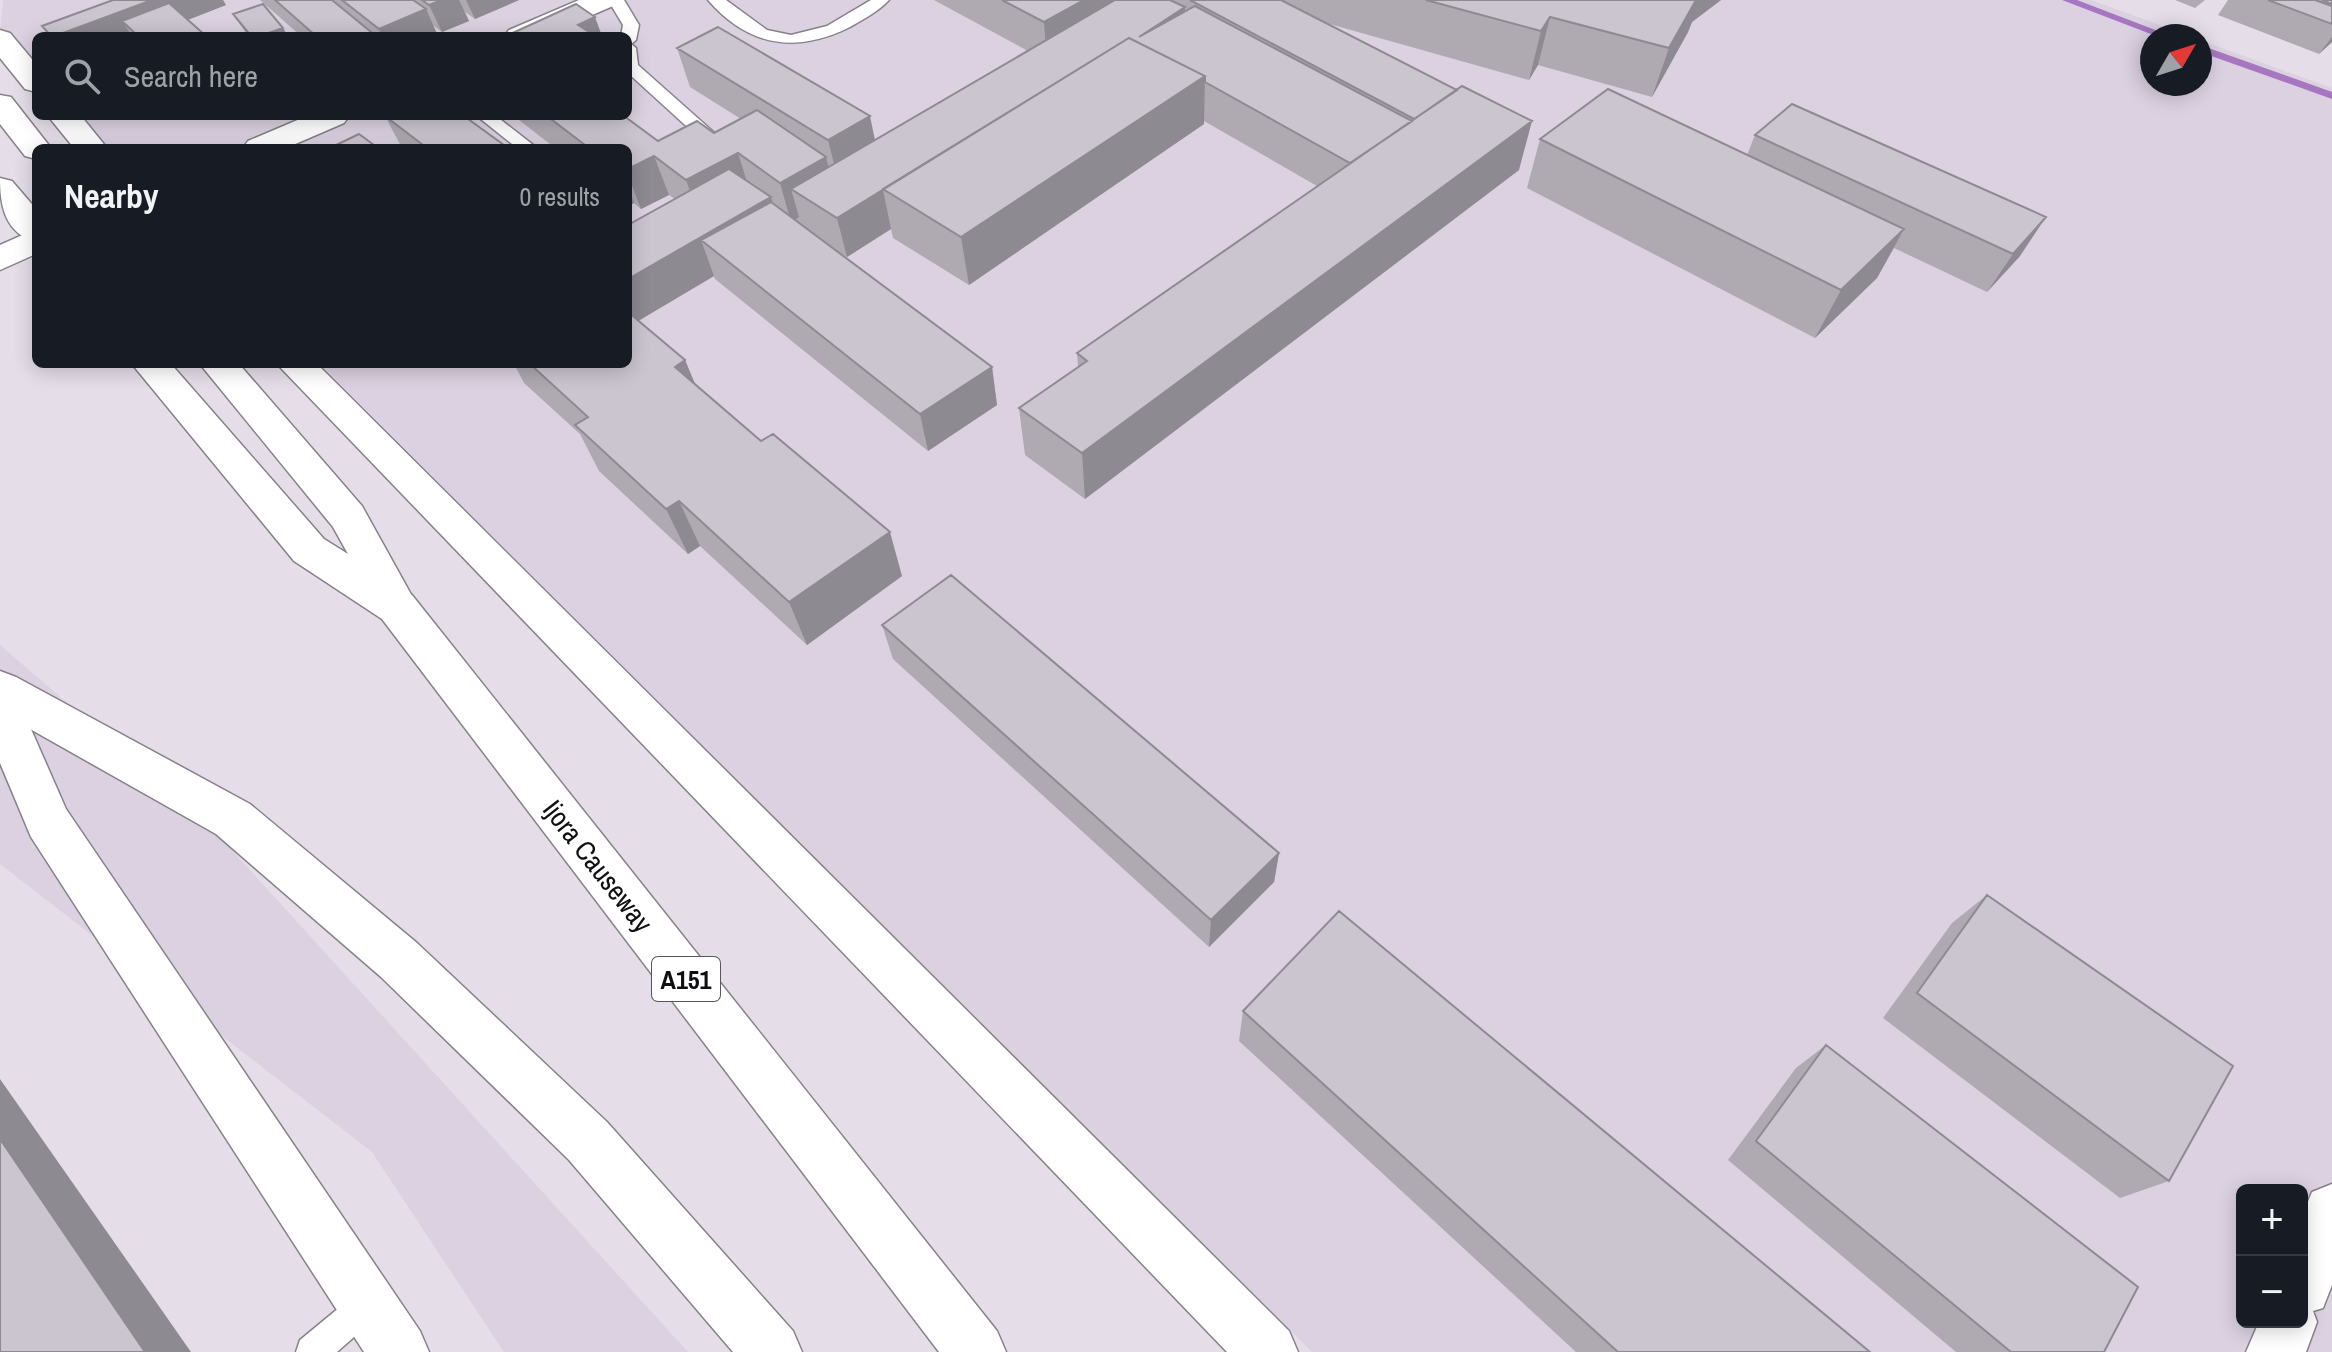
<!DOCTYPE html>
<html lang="en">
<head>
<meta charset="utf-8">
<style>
  :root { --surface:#171b24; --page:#20242c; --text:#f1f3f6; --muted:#9ea1a6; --line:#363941 }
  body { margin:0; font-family:"Archivo Narrow",sans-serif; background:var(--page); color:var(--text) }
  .controls { position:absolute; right:24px; bottom:24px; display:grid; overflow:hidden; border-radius:12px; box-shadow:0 4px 20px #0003 }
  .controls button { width:72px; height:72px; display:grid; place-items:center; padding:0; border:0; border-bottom:2px solid var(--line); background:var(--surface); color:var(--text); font:40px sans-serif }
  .compass { position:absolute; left:2140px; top:24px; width:72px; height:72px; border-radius:50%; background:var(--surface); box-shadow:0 4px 20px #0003; rotate:51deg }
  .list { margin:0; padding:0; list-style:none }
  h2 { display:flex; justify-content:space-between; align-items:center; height:104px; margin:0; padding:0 32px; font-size:34px }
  h2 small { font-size:26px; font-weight:400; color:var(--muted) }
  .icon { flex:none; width:44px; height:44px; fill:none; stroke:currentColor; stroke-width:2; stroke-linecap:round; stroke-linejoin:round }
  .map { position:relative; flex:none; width:2332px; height:1352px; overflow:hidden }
  .search { position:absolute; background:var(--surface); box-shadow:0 4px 20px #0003; left:32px; top:32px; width:600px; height:88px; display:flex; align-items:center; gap:20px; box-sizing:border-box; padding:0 28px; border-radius:12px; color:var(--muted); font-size:30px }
  .panel { position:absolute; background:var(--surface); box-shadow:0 4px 20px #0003; left:32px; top:144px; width:600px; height:224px; border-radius:12px }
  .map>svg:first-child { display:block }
  .built { fill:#dbd1e1; fill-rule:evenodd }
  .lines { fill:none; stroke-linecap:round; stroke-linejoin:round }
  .stream { fill:#a776c0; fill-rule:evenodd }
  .lane-casing { stroke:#87818a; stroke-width:3 }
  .street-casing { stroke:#87818a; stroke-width:3 }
  .secondary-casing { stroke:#87818a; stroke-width:3 }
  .primary-casing { stroke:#87818a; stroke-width:3 }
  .highway-casing { stroke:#87818a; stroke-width:3 }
  .lane { fill:#fff; fill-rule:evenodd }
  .street { fill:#fff; fill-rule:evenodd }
  .secondary { fill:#fff; fill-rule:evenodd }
  .primary { fill:#fff; fill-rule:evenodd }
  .highway { fill:#fff; fill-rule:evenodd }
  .wall { fill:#afa9b2 }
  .shaded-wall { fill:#8e8a91 }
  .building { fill:#cbc5cf; stroke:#8e8a91; stroke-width:2 }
  .labels { text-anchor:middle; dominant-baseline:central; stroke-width:7; stroke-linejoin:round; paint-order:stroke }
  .shield { fill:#fff; stroke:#58575a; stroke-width:2 }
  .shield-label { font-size:26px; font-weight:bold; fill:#110f13 }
  .street-label { font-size:28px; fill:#110f13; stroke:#fff }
</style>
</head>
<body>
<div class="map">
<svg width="2332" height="1352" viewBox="0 0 2332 1352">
  <rect width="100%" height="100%" fill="#e5dee9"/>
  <path class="built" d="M3 0H2091L2190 36H2152V84H2200V40L2332 88V1352H1312L320 364H628V148H100L66 116H628V36H36V87L0 32ZM2242 1190H2302V1322H2242Z
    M0 645 209 825 688 1352H504L372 1152 0 864Z"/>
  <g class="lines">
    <path class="stream" d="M2062 0H2077L2171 36H2156Z
      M2200 45 2332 92V99L2200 52Z"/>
    <defs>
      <path id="lane" d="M608 0H624L639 25 636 40 631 44 636 48 638 65 719 137 722 141 719 145H707L628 73V36H621L623 25Z
        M708 0H726L767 30 791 35 827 26 871 0H889C878 12 862 20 848 28 794 54 748 46 708 0Z
        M477 116H496L537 148H517Z
        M368 1288 379 1293 384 1304 379 1315 337 1352H296L300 1340 357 1293Z"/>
      <path id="street" d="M579 0H617L613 6 544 36H504L509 30Z
        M307 116H349L344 123 286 148H243L248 141Z
        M36 229V254L0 270V245Z
        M2332 1184V1285L2323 1308 2313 1311 2317 1322 2306 1352H2246L2259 1322H2302V1216L2312 1192Z"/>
      <path id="secondary" d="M0 30 10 33 36 64V92L25 89 0 58Z
        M48 116H81L107 148H74Z
        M277 364H317L1289 1331 1298 1352H1227Z
        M0 689 16 695 66 809 420 1331 429 1352H364L31 837 0 763Z"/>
      <path id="primary" d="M397 590 412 595 997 1331 1006 1352H939L382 619 376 607 382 595Z"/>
      <path id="highway" d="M0 95 11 97 51 148H36V159L25 156 0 124Z
        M0 178 12 181 36 209V242C5 233 0 206 0 178Z
        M132 364H171L324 539 348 554 333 527 200 364H239L362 506 418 607 412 619 397 624 382 619 294 561Z
        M0 671 16 677 250 804 417 943 607 1122 793 1331 802 1352H733L569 1160 381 977 216 834 0 712Z"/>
    </defs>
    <use href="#lane" class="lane-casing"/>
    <use href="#street" class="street-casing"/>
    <use href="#secondary" class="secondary-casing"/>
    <use href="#primary" class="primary-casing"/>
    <use href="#highway" class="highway-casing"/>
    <use href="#lane" class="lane"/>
    <use href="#street" class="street"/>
    <use href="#secondary" class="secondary"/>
    <use href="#primary" class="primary"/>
    <use href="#highway" class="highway"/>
  </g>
  <path class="wall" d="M260 0H519L475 19 465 12 469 21 442 32 433 25 438 36H301Z
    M934 0H1721L1692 22 1688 32 1652 97 1538 65 1529 80 1326 23 1519 170 1085 499 1025 455 1019 408 1078 367 1077 353 1317 186 1204 121V124L969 285 893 238 891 229 847 257 835 250 992 367 997 405 928 451 715 279 714 276 638 321 685 360 695 384 902 576 807 645 700 546 688 554 599 471 580 434 524 383 514 364H628V225L675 199 669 195 641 209 634 203 629 206 628 205V148H555L514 116H624L658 141 714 133 741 119 690 87 677 48 874 140 1028 51Z
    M2175 0H2205L2195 8Z
    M2228 0H2332V42L2319 54 2218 15Z
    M226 5 188 20 206 36H49L42 26Z
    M233 14 288 36H248Z
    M385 116 508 148H402Z
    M1755 135 2020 256 1987 292 1894 248 1877 278 1815 338 1527 188 1540 139 1747 155Z
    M882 625 1279 853 1274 882 1209 947 893 659Z
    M1987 895 2169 1181 2120 1198 1883 1018 1952 923Z
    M1243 1011 1870 1352H1576L1239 1041Z
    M1826 1045 2104 1352H1956L1728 1160 1796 1068Z"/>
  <path class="shaded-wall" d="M152 0H223L226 5 146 36 122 21 132 36H55Z
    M442 0H459L469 21 442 32 429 5Z
    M466 0H519L475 19Z
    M1084 0H1152L1047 61 1044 22Z
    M1696 0H1721L1692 22 1688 32 1652 97 1669 48Z
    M1185 7V46L1139 37Z
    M426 9 438 36H382L379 29Z
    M595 17 602 36H580L578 25Z
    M1550 17 1538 65 1529 80 1541 31Z
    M283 28 288 36H260Z
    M2332 37V42L2319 54Z
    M1205 76 1204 124 969 285 961 237Z
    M870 116 878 155 838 179 828 140Z
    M1532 121 1519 170 1085 499 1082 453Z
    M738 153 750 192 700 219 686 180Z
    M654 156 669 195 641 209 628 175V169Z
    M826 157 836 196 791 189 799 217 791 222 780 183Z
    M628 187 634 203 629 206 628 203Z
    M883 190 891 229 847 257 837 218Z
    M771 197 782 236 701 240 714 276 628 327V279Z
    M2046 217 2020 256 1987 292 2013 254Z
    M1904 229 1877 278 1815 338 1841 290Z
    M685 360 705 408 675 367Z
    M992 367 997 405 928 451 920 414Z
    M679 501 700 546 688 554 666 509Z
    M890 532 902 576 807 645 789 602Z
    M1279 853 1274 882 1209 947 1211 920Z
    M0 1079 191 1352H145L0 1139Z"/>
  <path class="building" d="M113 0H152L55 36H51L42 26Z
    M275 0H332L371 32 361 36H316Z
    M342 0H413L426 9 379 29Z
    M422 0H442L429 5Z
    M1002 0H1084L1044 22Z
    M1115 0H1170L1185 7 1139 37 1195 6 1412 121 1350 163 1205 82V76L1129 38 837 218 791 189Z
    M1190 0H1281L1457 90 1414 119Z
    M1426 0H1696L1669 48 1550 17 1541 31Z
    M2268 0H2315L2332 6V24Z
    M2322 0H2332V4Z
    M169 3 206 36H138L122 21Z
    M263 4 283 28 260 36H251L233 14Z
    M576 4 595 17 578 25 589 32 580 36H506Z
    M718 27 870 116 828 140 677 48Z
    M1129 38 1205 76 961 237 883 189Z
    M1462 86 1532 121 1082 453 1019 408 1087 361 1077 353Z
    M1608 89 1904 229 1841 290 1540 139Z
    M1792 104 2046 217 2013 254 1755 135Z
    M757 110 826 157 780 183 738 153 686 180 654 156 628 169V148H589L547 116H624L658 141 697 121 714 133Z
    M385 116H464L508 148H427Z
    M359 134 378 148H330Z
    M729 169 771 197 628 279V225Z
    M771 202 992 367 920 414 701 240Z
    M628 312 685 360 675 367 761 441 773 434 890 532 789 602 679 501 666 509 575 425 588 417 530 364H628Z
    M951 575 1279 853 1211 920 882 625Z
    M1987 895 2233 1066 2169 1181 1917 993Z
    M1339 911 1870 1352H1618L1243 1011Z
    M1826 1045 2138 1287 2104 1352H2011L1756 1141Z
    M0 1139 145 1352H0Z"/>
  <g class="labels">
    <rect class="shield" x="652" y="957" width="68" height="44" rx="6"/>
    <g class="shield-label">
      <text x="686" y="979">A151</text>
    </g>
    <g class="street-label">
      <text transform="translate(598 866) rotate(52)">Ijora Causeway</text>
    </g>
  </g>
</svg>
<div class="controls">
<button>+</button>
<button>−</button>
</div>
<svg class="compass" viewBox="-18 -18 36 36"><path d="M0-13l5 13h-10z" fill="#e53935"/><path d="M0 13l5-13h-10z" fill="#9ea1a6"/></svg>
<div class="search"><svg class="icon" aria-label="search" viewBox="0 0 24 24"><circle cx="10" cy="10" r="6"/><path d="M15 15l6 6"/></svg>Search here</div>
<section class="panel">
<h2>Nearby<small>0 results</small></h2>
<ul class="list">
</ul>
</section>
</div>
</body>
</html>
